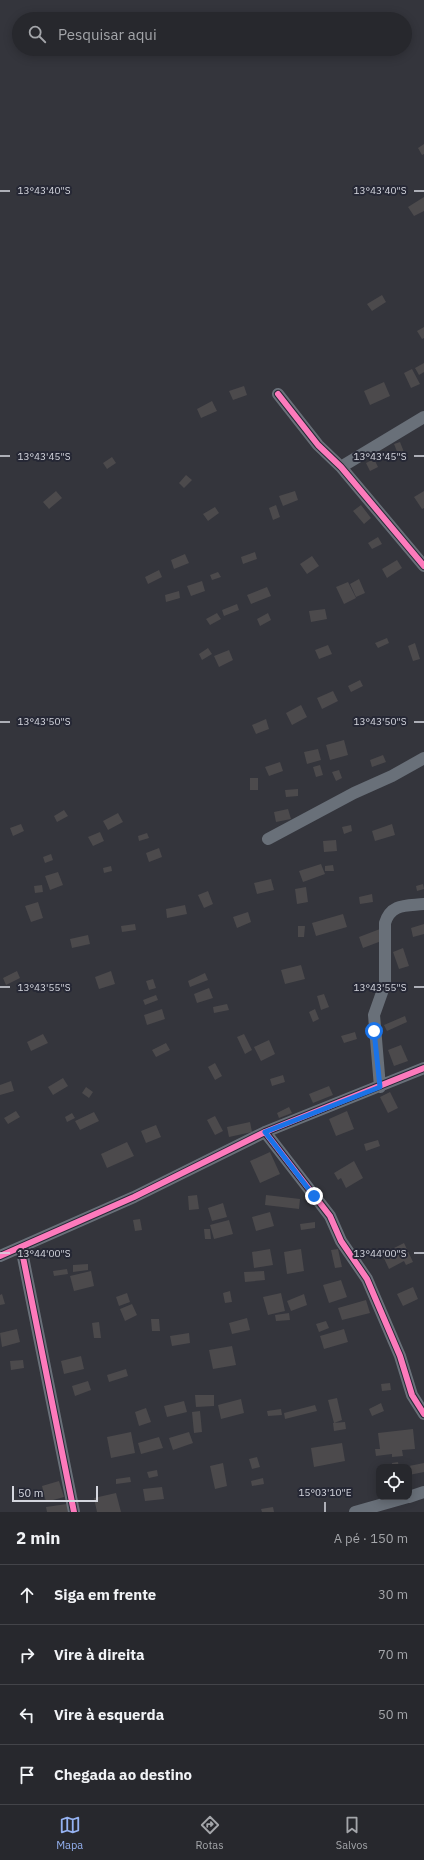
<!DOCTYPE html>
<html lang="pt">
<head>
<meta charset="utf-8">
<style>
  :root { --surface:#27282d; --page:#2f3035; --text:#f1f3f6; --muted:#a4a6aa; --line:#434449; --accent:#95b2f1 }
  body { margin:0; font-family:"IBM Plex Sans",sans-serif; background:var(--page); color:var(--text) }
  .controls { position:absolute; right:12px; bottom:12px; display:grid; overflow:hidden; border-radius:8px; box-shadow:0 2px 10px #0003 }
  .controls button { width:36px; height:36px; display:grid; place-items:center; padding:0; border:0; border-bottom:1px solid var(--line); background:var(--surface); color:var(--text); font:20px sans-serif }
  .scale { position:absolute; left:12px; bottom:10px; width:86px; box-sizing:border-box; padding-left:4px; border:2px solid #d5d7df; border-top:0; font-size:11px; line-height:14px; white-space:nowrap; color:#d5d7df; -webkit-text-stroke:3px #262835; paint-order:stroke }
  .stop { position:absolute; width:12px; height:12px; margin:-9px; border:3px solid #1a73e8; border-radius:50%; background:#fff }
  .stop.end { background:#1a73e8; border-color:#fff; box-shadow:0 1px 4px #0008 }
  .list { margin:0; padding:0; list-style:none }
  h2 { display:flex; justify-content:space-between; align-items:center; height:52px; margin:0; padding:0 16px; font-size:17px }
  h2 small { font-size:13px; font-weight:400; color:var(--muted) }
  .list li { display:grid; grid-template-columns:26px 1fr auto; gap:12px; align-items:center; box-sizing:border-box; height:60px; padding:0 16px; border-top:1px solid var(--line) }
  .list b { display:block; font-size:15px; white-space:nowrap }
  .list em { font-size:13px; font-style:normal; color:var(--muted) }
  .icon { flex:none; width:22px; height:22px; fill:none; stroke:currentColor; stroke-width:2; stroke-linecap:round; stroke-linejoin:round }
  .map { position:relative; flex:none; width:424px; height:1512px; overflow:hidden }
  .search { position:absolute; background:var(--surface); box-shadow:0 2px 10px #0003; left:12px; right:12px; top:12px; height:44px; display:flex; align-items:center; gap:10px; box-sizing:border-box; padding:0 14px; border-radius:22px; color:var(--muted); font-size:15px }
  .sheet { height:292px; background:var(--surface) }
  nav { display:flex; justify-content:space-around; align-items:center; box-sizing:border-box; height:56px; border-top:1px solid var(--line); background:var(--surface); font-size:11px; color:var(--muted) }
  nav a { display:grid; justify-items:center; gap:2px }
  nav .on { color:var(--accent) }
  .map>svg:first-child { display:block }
  .building { fill:#4c4a4c }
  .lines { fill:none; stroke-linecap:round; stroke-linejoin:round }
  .minor { stroke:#697079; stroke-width:12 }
  .cycleway-casing { stroke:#262835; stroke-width:8 }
  .cycleway { stroke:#fd7abc; stroke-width:6 }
  .route { stroke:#1a73e8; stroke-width:5 }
  .ticks { fill:none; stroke:#d5d7df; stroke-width:1.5 }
  .ticks-label { font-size:10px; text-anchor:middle; fill:#d5d7df; stroke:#262835; stroke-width:4; stroke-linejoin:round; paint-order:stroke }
</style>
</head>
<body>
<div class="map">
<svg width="424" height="1512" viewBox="0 0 424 1512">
  <rect width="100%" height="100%" fill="#34353c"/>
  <path class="building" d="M424 144V154L422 155 418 148Z
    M424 197V211L414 216 408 207Z
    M382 295 386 302 372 311 367 304Z
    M424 327V338L422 339 417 331Z
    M424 363V372L419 375 415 368Z
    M412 369 420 384 411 388 404 373Z
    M384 382 390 396 370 405 364 391Z
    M244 386 247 395 233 400 229 391Z
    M212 401 217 411 201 418 197 409Z
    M400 442 404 452 398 454 394 444Z
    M112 457 116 463 107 469 103 463Z
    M374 459 378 467 370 471 366 463Z
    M186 475 192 480 184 488 179 483Z
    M56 491 62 498 49 509 43 502Z
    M295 491 298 500 283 506 279 496Z
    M424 491V508L422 509 414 497Z
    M276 505 280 517 273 520 269 508Z
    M361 505 371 518 364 524 353 511Z
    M215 507 219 513 208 521 203 514Z
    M378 537 382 544 372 549 368 543Z
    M255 552 257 559 243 564 241 557Z
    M185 554 189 563 174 569 171 560Z
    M312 556 319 566 307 574 300 564Z
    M397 560 402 568 387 578 382 569Z
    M159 570 162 577 148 584 145 577Z
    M218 572 221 577 212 580 210 575Z
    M359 579 365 593 356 597 350 584Z
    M202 581 205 591 191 596 187 586Z
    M348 582 356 598 344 604 336 587Z
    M267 587 271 596 251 604 247 595Z
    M179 591 180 598 166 602 165 595Z
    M237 604 239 610 224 616 222 610Z
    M325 609 327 619 311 622 309 611Z
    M217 613 221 619 210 625 206 619Z
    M268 613 271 620 260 626 257 619Z
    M387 638 389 643 378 648 375 643Z
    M415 643 420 659 413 661 408 646Z
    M328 645 332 654 319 659 315 650Z
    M208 648 212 654 202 660 199 654Z
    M229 650 233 660 219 667 214 656Z
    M360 680 363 686 351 692 348 686Z
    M333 691 338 701 322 709 317 698Z
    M301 705 307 717 292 725 286 713Z
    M266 719 269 729 256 734 252 725Z
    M344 740 348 755 330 760 326 745Z
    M318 749 321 760 307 764 304 752Z
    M383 755 386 762 372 767 370 760Z
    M280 762 283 771 269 776 265 767Z
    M320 765 323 775 316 777 313 767Z
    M339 770 342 778 336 781 332 772Z
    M250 778H258V790H250Z
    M298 789V796L286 797 285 790Z
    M288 809 291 819 276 822 274 812Z
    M64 810 68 816 57 822 54 816Z
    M118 813 123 822 108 830 103 821Z
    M21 824 24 831 13 836 10 828Z
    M392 824 395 835 375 841 372 831Z
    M351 825 352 831 344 834 342 827Z
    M100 832 104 841 93 846 88 837Z
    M147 833 149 838 139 841 138 836Z
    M336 840 337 851 324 852 323 841Z
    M159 848 162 857 149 862 146 853Z
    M51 854 53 860 45 863 43 857Z
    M321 864 325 874 303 882 299 871Z
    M333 865 334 871H325V866Z
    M111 866 112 871 104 873 103 868Z
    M58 872 63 885 50 890 45 876Z
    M271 879 274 890 257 894 254 883Z
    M423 884 424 889 417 891 416 886Z
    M42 885 43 892 35 893 34 886Z
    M306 887 308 902 297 904 295 889Z
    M208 891 213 904 204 908 198 895Z
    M372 894 373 902 360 904 359 897Z
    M38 902 43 918 31 922 25 906Z
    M185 905 187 914 167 918 166 909Z
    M248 912 251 922 237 928 233 917Z
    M343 914 347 927 316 936 312 923Z
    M135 924 136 930 122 932 121 926Z
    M424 924V934L413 937 411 928Z
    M298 926H305L304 937H298Z
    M380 929 384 940 363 948 359 937Z
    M88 935 90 944 72 948 70 939Z
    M403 948 409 966 399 969 393 952Z
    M301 965 305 979 285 984 281 970Z
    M17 971 20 978 6 985 3 978Z
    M111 971 115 984 99 989 95 977Z
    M205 973 208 980 190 987 188 981Z
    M153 979 156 988 149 990 146 981Z
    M209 988 213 998 197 1003 194 994Z
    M324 994 329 1007 321 1010 317 996Z
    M156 995 158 1000 145 1005 143 1000Z
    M227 1004 229 1010 214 1013 213 1007Z
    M162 1009 165 1019 147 1025 144 1015Z
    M315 1009 319 1019 313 1022 309 1012Z
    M405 1016 407 1022 387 1031 384 1025Z
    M355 1032 357 1039 344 1043 341 1036Z
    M43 1034 48 1043 31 1051 27 1042Z
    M244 1034 252 1050 245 1054 237 1037Z
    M269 1040 275 1054 261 1061 254 1047Z
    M166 1043 170 1050 156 1057 152 1050Z
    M401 1045 408 1061 394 1066 388 1050Z
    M215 1063 222 1076 215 1080 208 1067Z
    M283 1075 285 1082 272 1086 270 1079Z
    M63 1078 68 1086 53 1095 48 1087Z
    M11 1081 14 1091 0 1095V1085Z
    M329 1086 333 1095 313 1103 309 1094Z
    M86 1087 93 1092 89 1098 82 1093Z
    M390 1092 398 1108 388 1113 380 1097Z
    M289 1107 292 1113 279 1118 277 1113Z
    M16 1111 20 1117 8 1124 4 1118Z
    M347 1111 354 1129 336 1136 329 1119Z
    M94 1112 99 1121 80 1130 75 1121Z
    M72 1113 75 1118 67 1122 65 1117Z
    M215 1116 223 1131 215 1135 207 1120Z
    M250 1122 252 1132 229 1137 227 1127Z
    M156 1125 161 1137 146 1143 141 1131Z
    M378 1140 380 1146 366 1151 364 1144Z
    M127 1142 134 1156 107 1168 101 1154Z
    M270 1152 280 1174 260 1183 250 1161Z
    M354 1161 363 1178 346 1188 341 1178 338 1180 334 1173Z
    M197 1195 199 1209 189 1210 188 1196Z
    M266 1195 300 1199 299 1209 265 1205Z
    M223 1203 227 1217 212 1221 208 1208Z
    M270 1212 274 1226 256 1231 252 1217Z
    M140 1219 142 1230 135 1231 133 1220Z
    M229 1220 233 1234 214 1239 210 1225Z
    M315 1222V1228L301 1230 300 1224Z
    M204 1229H210L211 1239H205Z
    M404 1243 413 1262 406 1265 404 1261 389 1269 382 1254Z
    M270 1249 273 1265 254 1268 252 1252Z
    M301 1249 304 1271 287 1274 284 1252Z
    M338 1249 342 1267 335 1268 331 1250Z
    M88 1264V1270L73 1272V1265Z
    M67 1269 68 1274 54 1276 53 1271Z
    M91 1271 94 1286 74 1291 70 1276Z
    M264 1271 265 1280 245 1282 244 1272Z
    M341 1280 347 1297 329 1303 323 1285Z
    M413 1287 418 1299 403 1306 397 1294Z
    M230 1291 232 1302 225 1303 223 1293Z
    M127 1293 130 1302 119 1306 116 1297Z
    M281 1293 285 1311 268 1315 263 1297Z
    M2 1294 5 1304 0 1305V1295Z
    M304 1294 307 1305 291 1311 287 1301Z
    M366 1300 370 1313 342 1320 338 1308Z
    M132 1304 137 1315 125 1321 120 1309Z
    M289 1313 290 1320 276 1321 275 1315Z
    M247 1318 250 1330 232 1334 229 1323Z
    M151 1319H159L160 1331H152Z
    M326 1321 329 1328 319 1332 316 1324Z
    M99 1322 101 1338H94L92 1323Z
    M17 1329 20 1342 2 1347 0 1333Z
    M344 1329 348 1342 324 1349 320 1336Z
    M189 1333 190 1343 172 1346 170 1336Z
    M232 1346 236 1365 213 1369 209 1350Z
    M81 1356 84 1369 64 1374 61 1361Z
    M23 1360 24 1368 11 1370 10 1361Z
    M126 1369 128 1376 109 1382 107 1375Z
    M88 1381 91 1390 75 1396 72 1386Z
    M390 1383 391 1390 382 1391 381 1384Z
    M195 1395H214V1406L196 1407Z
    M337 1398 342 1420 334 1423 328 1400Z
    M241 1399 244 1413 221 1419 218 1405Z
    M184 1401 187 1412 167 1417 164 1406Z
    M381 1403 384 1411 372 1416 369 1409Z
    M315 1405 317 1411 285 1419 284 1413Z
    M146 1408 151 1422 139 1426 135 1412Z
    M281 1409 282 1415 268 1416 267 1411Z
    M200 1411 202 1432 194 1433 192 1412Z
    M345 1422 346 1429 334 1431 333 1423Z
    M413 1429 415 1449 402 1450 403 1456 392 1457V1454L376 1456 375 1449H380L378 1433Z
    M131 1432 135 1453 111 1458 107 1437Z
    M189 1432 193 1443 173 1450 169 1438Z
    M159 1437 163 1448 141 1454 138 1443Z
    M342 1443 345 1461 314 1467 311 1448Z
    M257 1457 260 1467 252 1469 249 1459Z
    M398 1462 399 1467H392V1463Z
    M223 1463 227 1486 215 1489 210 1466Z
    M424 1463V1472L409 1475V1466Z
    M157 1470 158 1476 149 1478 147 1472Z
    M130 1477 131 1482 116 1484V1479Z
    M263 1478 264 1484 252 1486 251 1481Z
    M59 1481 64 1497 46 1502 42 1486Z
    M162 1487 164 1499 145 1501 143 1489Z
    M116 1493 121 1512H97L94 1498Z
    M67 1504 68 1512H47L46 1507Z
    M273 1507 274 1512H262L261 1509Z"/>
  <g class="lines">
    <path class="minor" d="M278 394 318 445 341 467 424 566
      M341 467 424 417
      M268 839 354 793 392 776 424 758
      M380 1087 374 1015 385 984V923C391 903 407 906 424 904
      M265 1132 330 1216 341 1241 367 1279 400 1356 412 1395 424 1414
      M21 1247 74 1512
      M0 1256 134 1197 265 1132 424 1068
      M409 1497 424 1492
      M355 1512 408 1497"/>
    <defs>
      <path id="cycleway" d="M278 394 318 445 341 467 424 566
        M265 1132 330 1216 341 1241 367 1279 400 1356 412 1395 424 1414
        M21 1247 74 1512
        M0 1256 134 1197 265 1132 424 1068"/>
    </defs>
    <use href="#cycleway" class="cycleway-casing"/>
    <use href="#cycleway" class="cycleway"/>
  </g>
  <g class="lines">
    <path class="route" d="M314 1196 265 1132 380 1087 374 1031"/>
  </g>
  <path class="ticks" d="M0 191H10M414 191H424M0 456H10M414 456H424M0 722H10M414 722H424M0 987H10M414 987H424M0 1253H10M414 1253H424M325 1502V1512"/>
  <g class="ticks-label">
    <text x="44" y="194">13°43'40"S</text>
    <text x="380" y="194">13°43'40"S</text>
    <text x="44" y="460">13°43'45"S</text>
    <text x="380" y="460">13°43'45"S</text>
    <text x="44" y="725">13°43'50"S</text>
    <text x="380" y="725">13°43'50"S</text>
    <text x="44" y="991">13°43'55"S</text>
    <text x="380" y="991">13°43'55"S</text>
    <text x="44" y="1257">13°44'00"S</text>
    <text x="380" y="1257">13°44'00"S</text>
    <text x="325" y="1496">15°03'10"E</text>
  </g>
</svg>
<div class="controls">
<button><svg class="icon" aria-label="locate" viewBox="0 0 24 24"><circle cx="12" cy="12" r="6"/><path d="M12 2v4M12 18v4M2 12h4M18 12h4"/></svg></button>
</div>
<div class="scale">50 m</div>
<div class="stop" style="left:374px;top:1031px"></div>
<div class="stop end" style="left:314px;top:1196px"></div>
<div class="search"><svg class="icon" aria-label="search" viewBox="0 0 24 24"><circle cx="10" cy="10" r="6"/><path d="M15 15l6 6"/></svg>Pesquisar aqui</div>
</div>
<section class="sheet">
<h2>2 min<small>A pé · 150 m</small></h2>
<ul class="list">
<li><svg class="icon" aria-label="ahead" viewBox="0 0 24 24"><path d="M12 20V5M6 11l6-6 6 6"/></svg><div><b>Siga em frente</b></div><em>30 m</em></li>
<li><svg class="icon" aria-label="right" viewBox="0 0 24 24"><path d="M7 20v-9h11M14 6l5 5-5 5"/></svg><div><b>Vire à direita</b></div><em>70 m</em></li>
<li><svg class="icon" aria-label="left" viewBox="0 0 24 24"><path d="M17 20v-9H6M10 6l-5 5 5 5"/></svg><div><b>Vire à esquerda</b></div><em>50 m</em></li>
<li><svg class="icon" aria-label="arrive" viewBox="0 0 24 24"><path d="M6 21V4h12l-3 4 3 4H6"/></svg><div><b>Chegada ao destino</b></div></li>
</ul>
</section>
<nav>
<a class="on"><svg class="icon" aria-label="map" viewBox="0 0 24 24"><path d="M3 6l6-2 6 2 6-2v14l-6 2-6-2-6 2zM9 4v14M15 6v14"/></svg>Mapa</a>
<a><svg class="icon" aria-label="directions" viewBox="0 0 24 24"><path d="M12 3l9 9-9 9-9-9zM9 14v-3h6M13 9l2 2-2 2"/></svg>Rotas</a>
<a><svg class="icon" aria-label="saved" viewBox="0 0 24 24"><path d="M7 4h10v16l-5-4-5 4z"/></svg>Salvos</a>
</nav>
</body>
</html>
